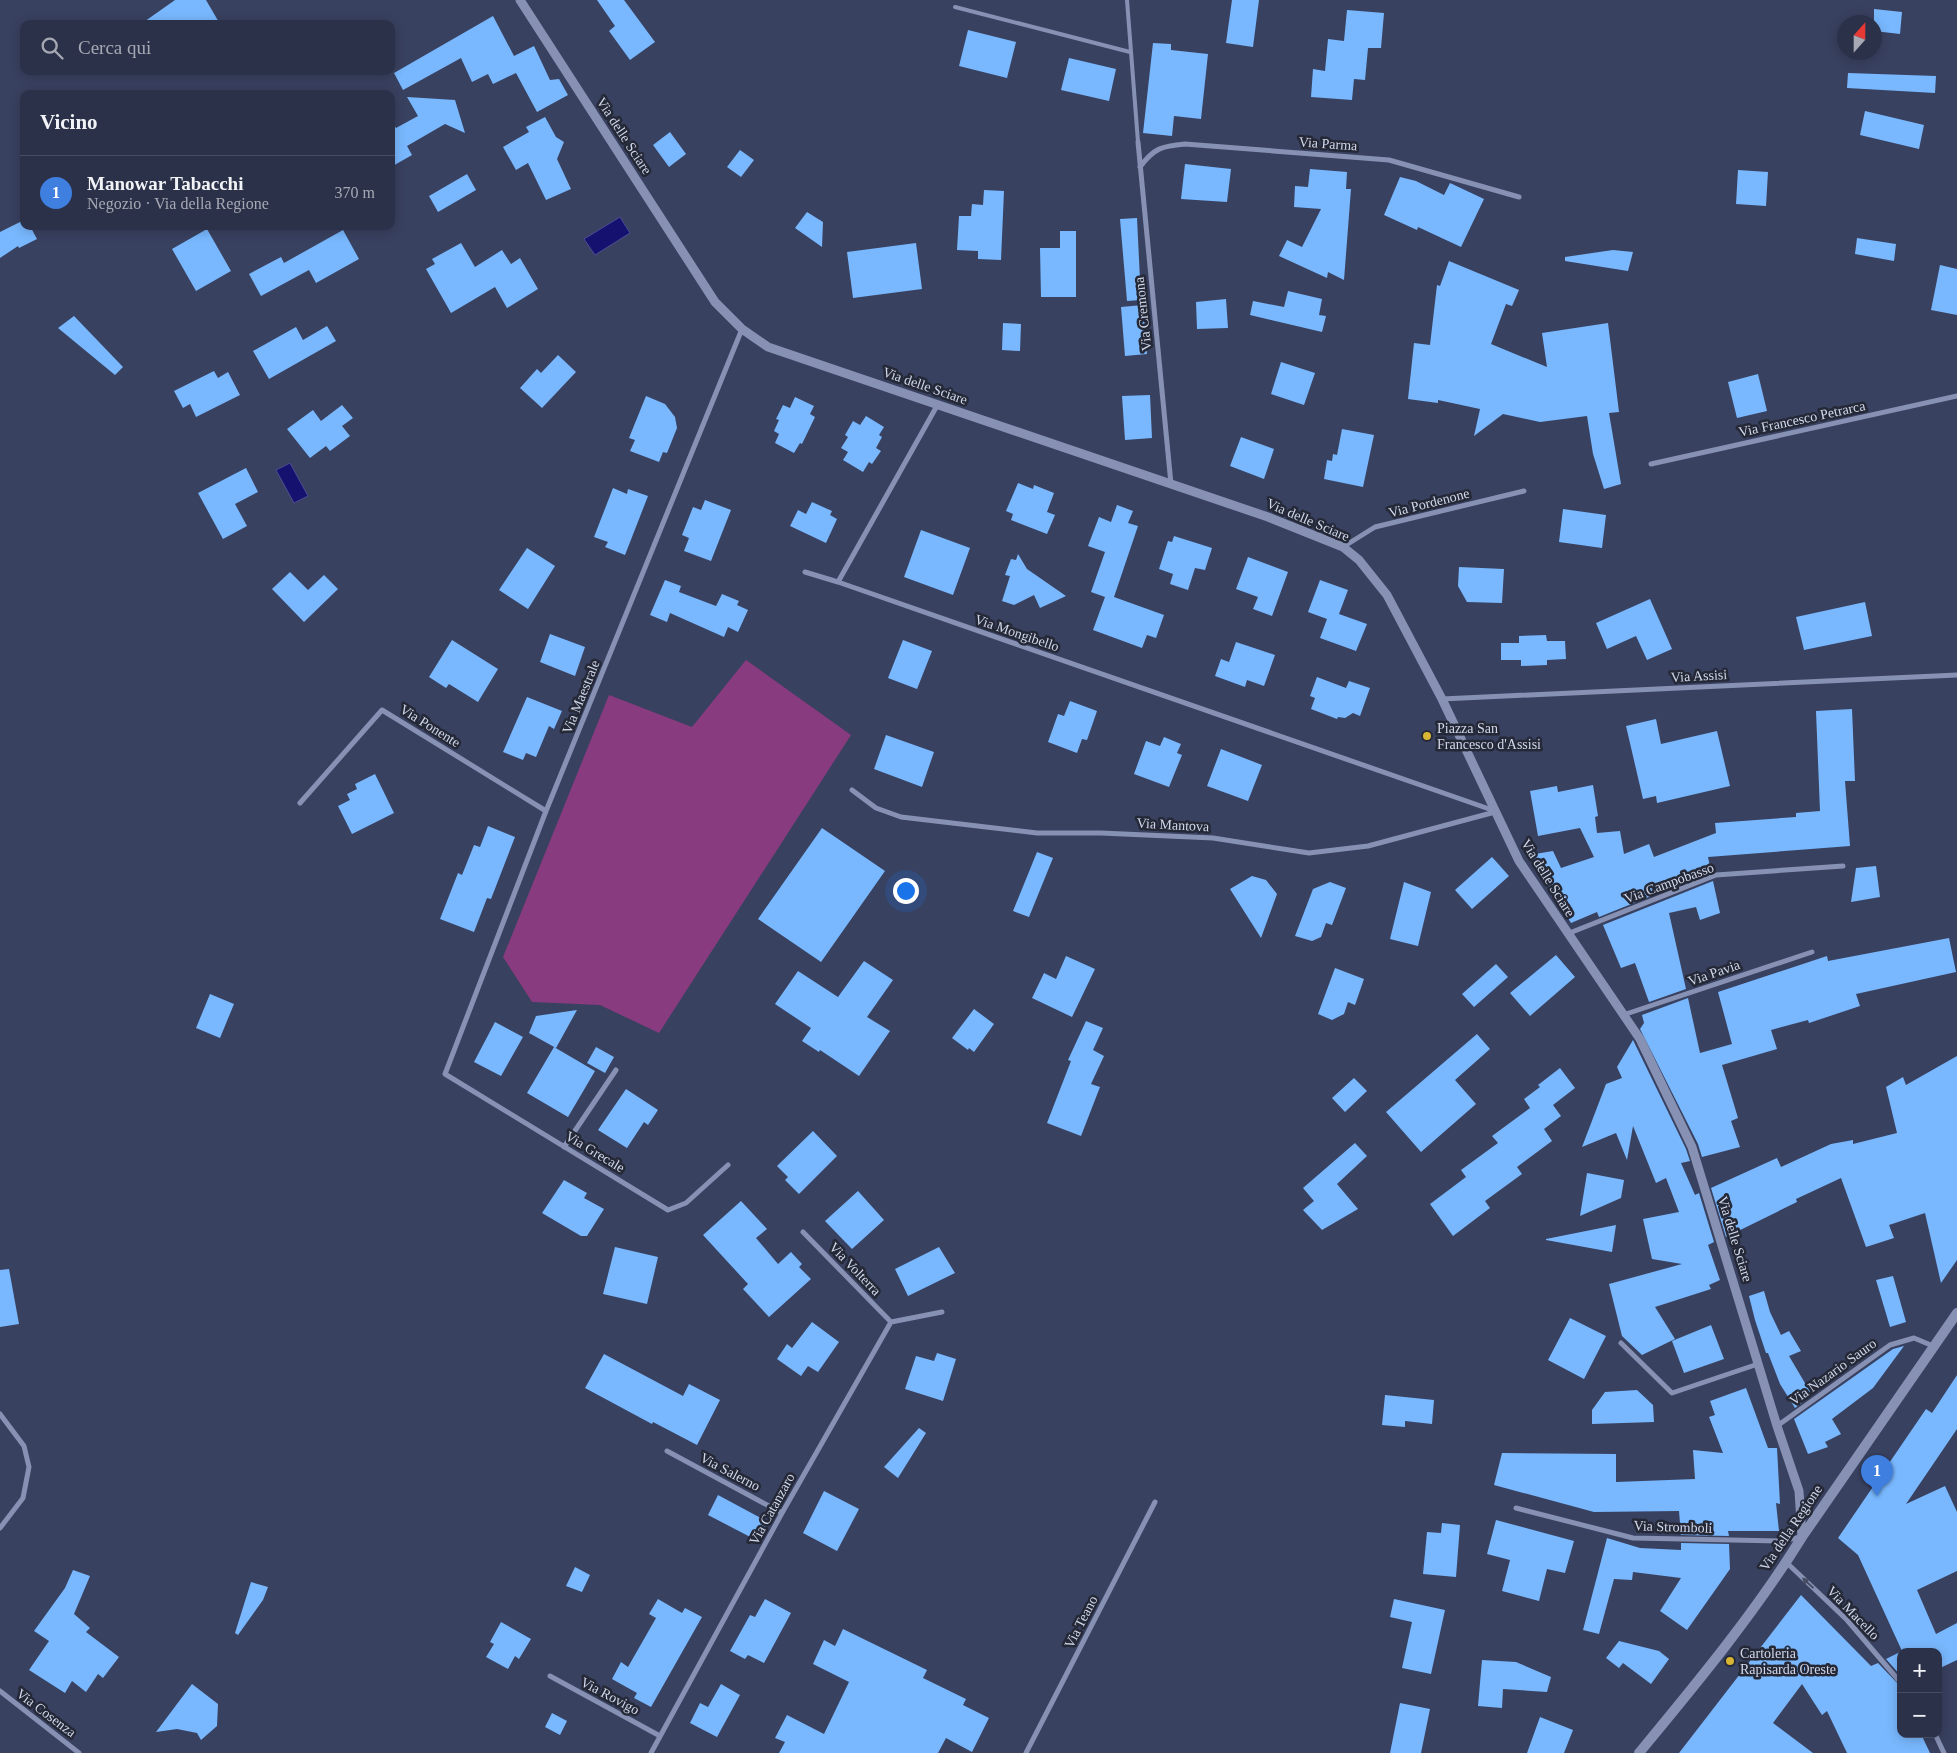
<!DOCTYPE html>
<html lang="it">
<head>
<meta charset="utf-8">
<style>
  :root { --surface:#2b3148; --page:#33394f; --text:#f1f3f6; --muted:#a6a9b4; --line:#474c60; --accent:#d8b434 }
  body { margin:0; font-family:"Times New Roman",serif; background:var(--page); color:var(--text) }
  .controls { position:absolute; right:15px; bottom:15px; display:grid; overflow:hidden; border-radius:10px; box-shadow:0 2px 12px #0003 }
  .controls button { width:45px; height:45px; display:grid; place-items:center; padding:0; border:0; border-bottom:1px solid var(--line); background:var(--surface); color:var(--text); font:25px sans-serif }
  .compass { position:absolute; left:1837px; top:15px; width:45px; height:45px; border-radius:50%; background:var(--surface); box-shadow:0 2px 12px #0003; rotate:21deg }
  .you { position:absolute; left:905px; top:890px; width:18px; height:18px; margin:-12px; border:4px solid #fff; border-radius:50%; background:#1a73e8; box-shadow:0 0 0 8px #1a73e833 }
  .badge { display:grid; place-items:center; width:32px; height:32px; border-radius:50%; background:var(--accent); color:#fff; font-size:16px; font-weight:700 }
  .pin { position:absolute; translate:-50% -41px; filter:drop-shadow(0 1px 2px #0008) }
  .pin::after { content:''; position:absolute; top:26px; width:18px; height:15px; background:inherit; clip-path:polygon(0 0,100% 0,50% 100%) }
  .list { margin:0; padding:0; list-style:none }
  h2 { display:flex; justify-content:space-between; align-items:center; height:65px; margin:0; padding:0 20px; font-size:21px }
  h2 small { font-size:16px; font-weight:400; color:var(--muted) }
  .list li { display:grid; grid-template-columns:32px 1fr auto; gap:15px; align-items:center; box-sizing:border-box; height:75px; padding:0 20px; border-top:1px solid var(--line) }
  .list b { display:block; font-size:19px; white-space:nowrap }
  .list p { margin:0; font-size:16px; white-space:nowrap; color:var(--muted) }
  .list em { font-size:16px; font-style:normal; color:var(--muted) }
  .icon { flex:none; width:28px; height:28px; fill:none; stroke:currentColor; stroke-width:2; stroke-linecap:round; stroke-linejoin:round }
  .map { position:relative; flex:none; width:1957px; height:1753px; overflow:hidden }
  .search { position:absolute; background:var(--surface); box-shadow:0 2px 12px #0003; left:20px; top:20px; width:375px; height:55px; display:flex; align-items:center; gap:12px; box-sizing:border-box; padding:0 18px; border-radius:10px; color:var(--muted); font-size:19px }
  .panel { position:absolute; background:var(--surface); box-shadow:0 2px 12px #0003; left:20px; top:90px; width:375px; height:140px; border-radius:10px }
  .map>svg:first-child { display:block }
  .green { fill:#883b7f }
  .water { fill:#15116e; stroke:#4e4d94 }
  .building { fill:#79b8fe }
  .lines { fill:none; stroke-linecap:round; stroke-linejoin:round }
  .service { stroke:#8791b4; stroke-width:4 }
  .minor { stroke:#8791b4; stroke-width:5 }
  .tertiary { stroke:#8791b4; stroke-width:9 }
  .secondary { stroke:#8791b4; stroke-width:10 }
  .oneway { fill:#474d63 }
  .poi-dot { fill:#d8b434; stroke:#252937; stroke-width:2 }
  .labels { text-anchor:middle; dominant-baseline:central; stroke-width:5; stroke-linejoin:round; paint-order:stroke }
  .street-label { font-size:14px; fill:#d2d8eb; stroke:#252937 }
  .poi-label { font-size:14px; fill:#d2d8eb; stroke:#252937; text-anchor:start }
</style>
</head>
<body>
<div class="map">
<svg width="1957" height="1753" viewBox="0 0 1957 1753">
  <rect width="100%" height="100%" fill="#394160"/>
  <path class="green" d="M746 660 851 735 659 1033 600 1005 532 1002 503 957 609 695 692 727Z"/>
  <path class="water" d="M620 217 630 233 595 255 584 239Z
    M290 463 308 496 294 503 276 470Z"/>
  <path class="building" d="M175 0H206L220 24H141Z
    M597 0H624L655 42 630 60 609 31 615 26Z
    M1232 0H1259L1253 47 1226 43Z
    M1874 9 1902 12 1900 34 1874 31Z
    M1347 10 1384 13 1381 48H1368L1365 80 1354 79 1352 100 1311 97 1313 69 1325 71 1328 39 1344 41Z
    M493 16 514 56 534 46 550 80 559 79 568 95 537 112 516 73 493 84 488 74 472 82 461 58 403 90 394 73Z
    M968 30 1016 42 1007 78 959 66Z
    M1153 43 1171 44V50L1208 54 1201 119 1174 116 1172 136 1143 133Z
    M1069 58 1116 69 1109 101 1061 90Z
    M1848 73 1936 76 1935 93 1847 88Z
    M407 97 455 100 465 133 445 124 407 146 412 155 391 167V120L396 128 418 116Z
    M1865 111 1924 125 1919 149 1860 135Z
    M545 117 556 137 564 142 557 159 571 189 546 200 528 163 516 170 503 147 529 132 526 127Z
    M670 132 686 154 669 167 653 145Z
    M740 150 754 160 741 177 727 167Z
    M1185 164 1231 169 1227 202 1181 199Z
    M1310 169 1347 172 1346 189H1351L1344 280 1328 272 1327 278 1279 256 1287 240 1302 247 1321 209 1294 207 1295 186 1308 187Z
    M1738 170 1768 172 1766 206 1736 204Z
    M467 174 476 190 438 212 429 196Z
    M1400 177 1416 181 1444 195 1450 183 1484 199 1461 247 1418 227 1417 230 1384 215Z
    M984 190 1004 191 1001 260 978 259V251L957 250 959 216H971L972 204 983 205Z
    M807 212 823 222 822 247 795 228Z
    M1137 218 1141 300 1127 301 1120 219Z
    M24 220V226H30L37 239 19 248 18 246 0 258V232Z
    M207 229 231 271 196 291 172 249Z
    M343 230 359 259 316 283 309 270 261 296 249 274 281 257 284 263Z
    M1060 231H1076V297H1041L1040 248H1060Z
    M1857 238 1896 244 1894 261 1855 254Z
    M461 243 475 267 502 250 511 264 520 258 538 289 507 308 495 287 451 313 426 269 435 264 432 259Z
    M916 243 922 289 853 298 847 252Z
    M1613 250 1633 252 1628 271 1565 261V257Z
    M1449 261 1519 290 1512 306 1506 304 1491 344 1547 367 1542 333 1608 323 1619 412 1609 413 1621 484 1604 489 1593 454 1587 416 1540 422 1503 414 1474 436 1480 409 1438 400V403L1408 399 1414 343 1430 345 1437 285 1440 286Z
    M1940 265 1957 269V315L1931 310Z
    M1288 291 1322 299 1319 315 1326 316 1322 332 1250 315 1253 301 1284 307Z
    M1226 299 1228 328 1197 329 1196 302Z
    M1143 305 1147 354 1125 356 1121 307Z
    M74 316 123 367 115 375 58 328Z
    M1003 323 1021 324 1020 351 1002 350Z
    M327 326 336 341 269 379 253 351 296 327 303 340Z
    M558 355 576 372 542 408 520 388 537 369 541 373Z
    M1281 362 1315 373 1304 405 1271 394Z
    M214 371 218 378 228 372 240 395 196 417 190 404 183 408 174 391Z
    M1758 374 1767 411 1737 418 1728 382Z
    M1150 395 1152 438 1125 440 1122 396Z
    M646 396 665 404 675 417 677 428 667 453 663 452 659 462 630 451 635 440 629 438Z
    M795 397 814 406 810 414 815 417 802 444 800 443 794 453 775 443 779 434 774 431 779 420 776 419 783 405 790 408Z
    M342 405 353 418 342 426 350 436 330 451 326 446 310 458 287 429 313 410 321 421Z
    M866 416 884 427 879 435 882 437 876 448 881 451 872 464 869 462 863 472 843 460 848 452 841 448 848 437 845 435 853 421 860 425Z
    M1342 429 1374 435 1363 487 1324 479 1327 460 1332 461 1333 454 1337 455Z
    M1241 437 1274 449 1264 479 1230 466Z
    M246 468 258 492 235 504 247 526 223 539 198 493Z
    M1018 483 1033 489 1034 485 1054 493 1047 512 1055 515 1047 534 1011 520 1013 514 1006 511Z
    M613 488 627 494 628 489 648 496 625 555 605 547 608 542 594 537Z
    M705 500 731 510 711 561 684 551 689 538 682 535 693 507 701 510Z
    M812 502 832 511 830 515 837 519 826 543 790 526 798 510 806 514Z
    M1117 505 1133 511 1128 523 1138 526 1114 597 1164 615 1156 638 1147 635 1142 648 1093 630 1105 597 1091 592 1105 552 1088 546 1099 517 1111 522Z
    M1563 509 1606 515 1602 548 1559 542Z
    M921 530 970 548 953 595 904 577Z
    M1174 536 1212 548 1205 570 1195 568 1188 590 1170 584 1173 574 1159 569 1168 541 1172 542Z
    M527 548 555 566 528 609 499 590Z
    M1018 554 1027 569 1066 596 1040 608 1034 595 1014 605 1002 601 1010 576 1005 575 1011 559 1016 560Z
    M1248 557 1288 572 1272 616 1253 609 1258 597 1236 589Z
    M1459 567 1504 569 1502 603 1467 602 1458 586Z
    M290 572 308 590 324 575 338 589 304 622 272 589Z
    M665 580 681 586 679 592 716 606 722 594 739 601 737 605 748 610 738 632 728 627 724 637 670 613 667 622 650 615Z
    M1320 580 1348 590 1339 614 1367 624 1356 651 1320 638 1327 619 1308 612Z
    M1650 599 1672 649 1647 660 1636 636 1607 649 1596 623Z
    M1865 602 1872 636 1804 650 1796 617Z
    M550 634 585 647 575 676 540 662Z
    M1546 635 1547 641H1565L1566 659 1547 660V665L1521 666V660H1501V643H1519V636Z
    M452 640 498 669 478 702 449 684 446 688 429 677Z
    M903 640 932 651 917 689 888 678Z
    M1236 642 1275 655 1264 686 1247 680 1245 687 1215 676 1221 659 1229 662Z
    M1317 677 1346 688 1349 681 1370 688 1360 716 1353 713 1345 718 1338 717 1337 719 1311 709 1315 698 1310 696Z
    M527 697 562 711 554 729 549 726 536 757 526 753 523 760 503 752Z
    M1070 701 1097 711 1087 740 1082 739 1077 753 1048 742 1058 714 1064 716Z
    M1852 709 1855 781H1845L1850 846 1708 857 1711 872 1599 917 1597 912 1571 923 1529 855 1553 851 1561 868 1594 857 1580 828 1538 836 1530 791 1557 786 1558 792 1593 785 1598 816 1595 817 1597 833 1620 831 1624 854 1649 844 1654 857 1716 833 1715 823 1796 817V813L1820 811 1816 711Z
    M1656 719 1661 744 1717 731 1730 786 1657 803 1656 796 1643 799 1626 726Z
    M886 735 934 752 922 787 874 769Z
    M1164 737 1181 744 1177 753 1182 755 1169 787 1134 774 1146 741 1160 746Z
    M1221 749 1262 765 1248 801 1207 786Z
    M375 774 394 813 352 834 338 806 350 800 347 794 357 789 355 784Z
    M488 826 515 837 491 899 487 898 474 932 440 919 458 873 462 875 474 845 480 847Z
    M822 828 885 871 821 962 758 919Z
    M1037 852 1053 858 1029 917 1013 911Z
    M1492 857 1509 876 1472 909 1455 890Z
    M1876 866 1880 897 1851 902 1856 868Z
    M1252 876 1266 880 1277 894 1261 938 1230 889Z
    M1713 881 1720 913 1700 920 1696 907 1669 913 1686 989 1649 1002 1635 963 1621 968 1603 925Z
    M1330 882 1346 888 1332 925 1326 923 1321 937 1312 941 1295 936 1313 889Z
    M1404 882 1431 892 1418 946 1390 939Z
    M1949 938 1956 972 1856 994 1860 1006 1809 1023 1808 1020 1771 1030 1777 1049 1722 1065 1738 1118 1731 1121 1740 1147 1702 1157 1698 1144 1640 1029 1644 1023 1642 1015 1688 998 1700 1053 1732 1044 1718 992 1827 956 1828 961Z
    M1556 955 1575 977 1530 1016 1510 993Z
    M1066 956 1095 969 1072 1017 1032 998 1044 973 1056 979Z
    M864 961 893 980 867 1017 890 1031 859 1076 820 1050 819 1052 802 1041 811 1028 775 1004 798 971 838 997Z
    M1496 964 1508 977 1474 1007 1462 994Z
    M1335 968 1364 979 1355 1005 1348 1002 1344 1014 1332 1020 1318 1014Z
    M210 994 234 1004 220 1038 196 1028Z
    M974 1009 994 1024 974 1052 969 1048 968 1050 952 1038Z
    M577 1010 556 1048 529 1033 536 1016Z
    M1086 1021 1103 1028 1093 1050 1104 1056 1091 1084 1100 1087 1081 1136 1047 1123 1071 1061 1068 1060Z
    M495 1022 523 1037 501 1076 474 1062Z
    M1477 1034 1490 1049 1455 1080 1476 1104 1421 1152 1386 1112Z
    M1633 1040 1686 1149 1690 1161 1681 1163 1695 1195 1699 1193 1714 1242 1708 1245 1720 1280 1709 1285 1711 1289 1655 1307 1675 1339 1642 1355 1622 1336 1609 1284 1682 1264 1652 1259 1643 1219 1679 1212 1666 1178 1656 1183 1633 1126 1627 1160 1616 1133 1582 1147 1606 1084 1622 1078 1617 1067Z
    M554 1047 595 1071 568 1117 527 1093Z
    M596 1047 614 1057 605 1073 587 1063Z
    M1957 1056V1260L1941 1283 1925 1213 1889 1225 1894 1238 1866 1247 1841 1178 1796 1199 1797 1202 1726 1237 1711 1188 1777 1158 1781 1167 1831 1144 1853 1140V1144L1897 1133 1886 1087 1903 1077 1906 1085Z
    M1560 1068 1575 1088 1553 1105 1561 1116 1544 1129 1552 1141 1517 1167 1522 1174 1485 1201 1490 1208 1453 1236 1430 1204 1466 1177 1461 1170 1498 1143 1492 1136 1530 1108 1524 1099 1540 1087 1538 1085Z
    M1354 1078 1367 1091 1345 1112 1332 1098Z
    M626 1089 658 1110 648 1125 644 1122 627 1148 598 1130Z
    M813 1131 837 1156 799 1194 785 1180 788 1177 777 1166Z
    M1355 1143 1367 1156 1337 1184 1358 1209 1322 1230 1303 1210 1314 1201 1303 1188Z
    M1587 1173 1624 1180 1621 1198 1580 1216Z
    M564 1180 587 1193 584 1198 604 1209 587 1236H581L542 1213Z
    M858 1191 884 1220 852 1249 825 1221Z
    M741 1201 767 1229 756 1238 778 1264 791 1252 802 1264 799 1267 811 1279 769 1317 743 1289 748 1284 703 1235Z
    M1616 1225 1612 1252 1546 1240V1239Z
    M615 1247 658 1257 647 1304 603 1294Z
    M939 1247 955 1273 908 1296 895 1269Z
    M9 1269 19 1324 0 1327V1270Z
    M1893 1276 1906 1322 1890 1327 1876 1280Z
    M1764 1291 1770 1312 1781 1335 1789 1331 1801 1351 1789 1356 1812 1395 1795 1408 1780 1384 1768 1353H1766L1755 1320 1749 1296Z
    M1570 1318 1606 1336 1584 1379 1548 1360Z
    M812 1322 839 1342 818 1372 808 1366 801 1376 777 1359 787 1344 792 1348Z
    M1711 1325 1724 1359 1684 1373 1672 1341Z
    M1904 1346 1873 1388 1832 1419 1841 1434 1825 1442 1828 1447 1808 1454 1794 1419 1893 1349Z
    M937 1353 956 1359 943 1401 905 1389 916 1356 934 1361Z
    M604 1354 683 1396 689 1384 720 1400 697 1445 653 1422 652 1424 585 1388Z
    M1957 1375V1429L1906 1504 1945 1486 1957 1512V1571L1917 1590 1936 1634 1957 1623V1660L1938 1669V1652H1901V1676L1886 1659 1902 1651 1858 1555 1838 1538 1926 1409 1932 1413Z
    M1746 1388 1768 1448H1777L1780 1504 1776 1503 1779 1531H1728L1729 1536 1681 1535 1679 1511 1594 1512 1494 1485 1502 1453 1616 1454V1482L1695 1479 1693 1450 1723 1453 1709 1417 1715 1415 1710 1401Z
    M1637 1390 1653 1405 1654 1422 1592 1424V1410L1605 1392Z
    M1385 1395 1434 1400 1432 1424 1405 1421V1427L1382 1425Z
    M919 1428 926 1433 898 1478 884 1467Z
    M824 1491 859 1509 837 1551 803 1533Z
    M718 1495 768 1522 758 1541 708 1515Z
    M1496 1520 1574 1541 1565 1573 1547 1569 1539 1601 1502 1591 1510 1560 1487 1554Z
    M1442 1523 1460 1525 1456 1577 1423 1574 1427 1532 1441 1533Z
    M1607 1538 1640 1548 1681 1550V1543L1729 1544 1730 1569 1687 1630 1660 1611 1681 1578 1633 1572 1632 1580 1614 1579 1599 1634 1583 1630Z
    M575 1567 590 1575 582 1592 566 1586Z
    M73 1570 90 1576 74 1614 90 1628 86 1632 119 1657 103 1678 98 1674 86 1692 72 1681 65 1693 29 1670 49 1641 34 1631 65 1588Z
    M251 1582 268 1587 263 1600 238 1635 235 1633Z
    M1801 1595 1871 1666 1878 1663 1901 1687V1734H1921L1930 1753H1847L1827 1711 1822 1715 1802 1684 1773 1723 1813 1753H1679Z
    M658 1599 682 1613 685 1608 702 1617 651 1707 634 1698 637 1693 612 1679 621 1662 628 1667 656 1618 649 1614Z
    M765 1599 791 1613 764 1663 748 1655 745 1659 730 1651 750 1615 755 1617Z
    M1394 1599 1445 1610 1431 1674 1402 1668 1412 1622 1390 1617Z
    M501 1622 531 1639 519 1659 515 1656 508 1669 486 1657 494 1644 490 1642Z
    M843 1629 927 1670 923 1678 966 1699 963 1705 989 1718 972 1752 946 1738 938 1753H779L785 1742 775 1738 787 1715 824 1734 849 1682 813 1664 824 1640 835 1646Z
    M1619 1641 1659 1651 1669 1659 1651 1684 1623 1663 1619 1668 1606 1658Z
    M1482 1660 1516 1662 1551 1677 1547 1692 1503 1689 1502 1708 1478 1706Z
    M192 1684 218 1704 217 1726 201 1740 197 1733 177 1729 156 1732Z
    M721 1684 740 1695 717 1737 690 1723 700 1703 708 1707Z
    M1400 1703 1430 1709 1421 1753H1390Z
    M552 1713 567 1721 560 1735 545 1727Z
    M1540 1717 1573 1730 1564 1753H1527Z"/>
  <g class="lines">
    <path class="service" d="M1127 0 1138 142
      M955 7 1130 52"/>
    <path class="minor" d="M1138 142 1171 484
      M1140 167C1154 148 1162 146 1185 144L1389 160 1519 197
      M938 404 838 582 1495 811
      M1651 464 1957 396
      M1343 547 1375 527 1524 491
      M805 572 838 582
      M1442 699 1957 675
      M852 790 876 808 901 817 1037 833H1101L1213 838 1309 853 1368 846 1495 812
      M300 803 382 710 546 811
      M1567 934 1716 875 1843 866
      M1623 1015 1812 952
      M564 1147 616 1070
      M728 1165 686 1203 668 1210 445 1074 546 811 742 329
      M803 1232 891 1322
      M1621 1343 1672 1393 1758 1364
      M0 1414 24 1446 29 1467 23 1498 0 1528
      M1777 1426 1890 1345 1914 1338 1933 1346
      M667 1451 782 1513
      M1516 1508 1633 1538 1781 1541 1801 1537
      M1786 1562 1847 1620 1901 1683
      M550 1676 660 1736
      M0 1691 79 1753
      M1935 1734 1944 1753
      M651 1753 782 1513 891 1322 942 1312
      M1026 1753 1155 1502"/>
    <path class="tertiary" d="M520 0 715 302 742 329 768 347 1268 517 1343 547 1359 560 1387 595 1442 699 1519 861 1640 1039 1692 1147 1777 1426 1799 1491 1802 1537"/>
    <path class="secondary" d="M1639 1753C1696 1684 1755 1613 1802 1537L1957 1313"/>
  </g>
  <defs><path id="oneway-solid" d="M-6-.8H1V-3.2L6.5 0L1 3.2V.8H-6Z" transform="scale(1.25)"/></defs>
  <use class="oneway" href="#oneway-solid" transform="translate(1808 1583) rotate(-137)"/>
  <g class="poi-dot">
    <circle cx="1427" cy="736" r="5"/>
    <circle cx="1730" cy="1661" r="5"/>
  </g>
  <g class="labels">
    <g class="street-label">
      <text transform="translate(624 136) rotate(57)">Via delle Sciare</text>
      <text transform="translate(1328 144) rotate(4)">Via Parma</text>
      <text transform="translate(1143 314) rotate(-96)">Via Cremona</text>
      <text transform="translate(925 386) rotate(19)">Via delle Sciare</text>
      <text transform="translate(1802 419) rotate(-12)">Via Francesco Petrarca</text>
      <text transform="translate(1429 503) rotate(-14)">Via Pordenone</text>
      <text transform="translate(1308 520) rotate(23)">Via delle Sciare</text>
      <text transform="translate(1017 633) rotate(19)">Via Mongibello</text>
      <text transform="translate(1699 676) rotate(-3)">Via Assisi</text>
      <text transform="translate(581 697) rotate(-68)">Via Maestrale</text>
      <text transform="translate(430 726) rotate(32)">Via Ponente</text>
      <text transform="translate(1173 825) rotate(3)">Via Mantova</text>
      <text transform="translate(1548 878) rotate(58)">Via delle Sciare</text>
      <text transform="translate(1669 883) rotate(-20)">Via Campobasso</text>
      <text transform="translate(1714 973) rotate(-19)">Via Pavia</text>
      <text transform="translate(595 1152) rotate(31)">Via Grecale</text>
      <text transform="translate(1735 1239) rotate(73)">Via delle Sciare</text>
      <text transform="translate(855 1269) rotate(46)">Via Volterra</text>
      <text transform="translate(1833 1372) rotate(-36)">Via Nazario Sauro</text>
      <text transform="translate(730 1472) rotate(28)">Via Salerno</text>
      <text transform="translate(772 1509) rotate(-61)">Via Catanzaro</text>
      <text transform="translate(1673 1527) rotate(2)">Via Stromboli</text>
      <text transform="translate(1791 1528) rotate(-56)">Via della Regione</text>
      <text transform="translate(1853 1613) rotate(46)">Via Macello</text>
      <text transform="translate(1081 1622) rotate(-63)">Via Teano</text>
      <text transform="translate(610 1696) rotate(28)">Via Rovigo</text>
      <text transform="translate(46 1713) rotate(37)">Via Cosenza</text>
    </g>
    <g class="poi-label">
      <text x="1437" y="728">Piazza San<tspan x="1437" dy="16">Francesco d'Assisi</tspan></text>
      <text x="1740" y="1653">Cartoleria<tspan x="1740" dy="16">Rapisarda Oreste</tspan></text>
    </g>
  </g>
</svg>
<div class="controls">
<button>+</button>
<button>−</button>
</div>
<svg class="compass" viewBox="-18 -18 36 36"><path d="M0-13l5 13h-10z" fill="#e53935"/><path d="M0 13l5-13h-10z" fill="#a6a9b4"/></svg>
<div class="you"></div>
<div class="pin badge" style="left:1877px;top:1496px;background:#3f7fe0">1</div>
<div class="search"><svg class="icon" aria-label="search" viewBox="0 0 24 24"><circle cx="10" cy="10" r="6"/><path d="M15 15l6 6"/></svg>Cerca qui</div>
<section class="panel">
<h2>Vicino<small></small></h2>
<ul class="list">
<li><span class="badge" style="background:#3f7fe0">1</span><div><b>Manowar Tabacchi</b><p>Negozio · Via della Regione</p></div><em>370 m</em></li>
</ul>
</section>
</div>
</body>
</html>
